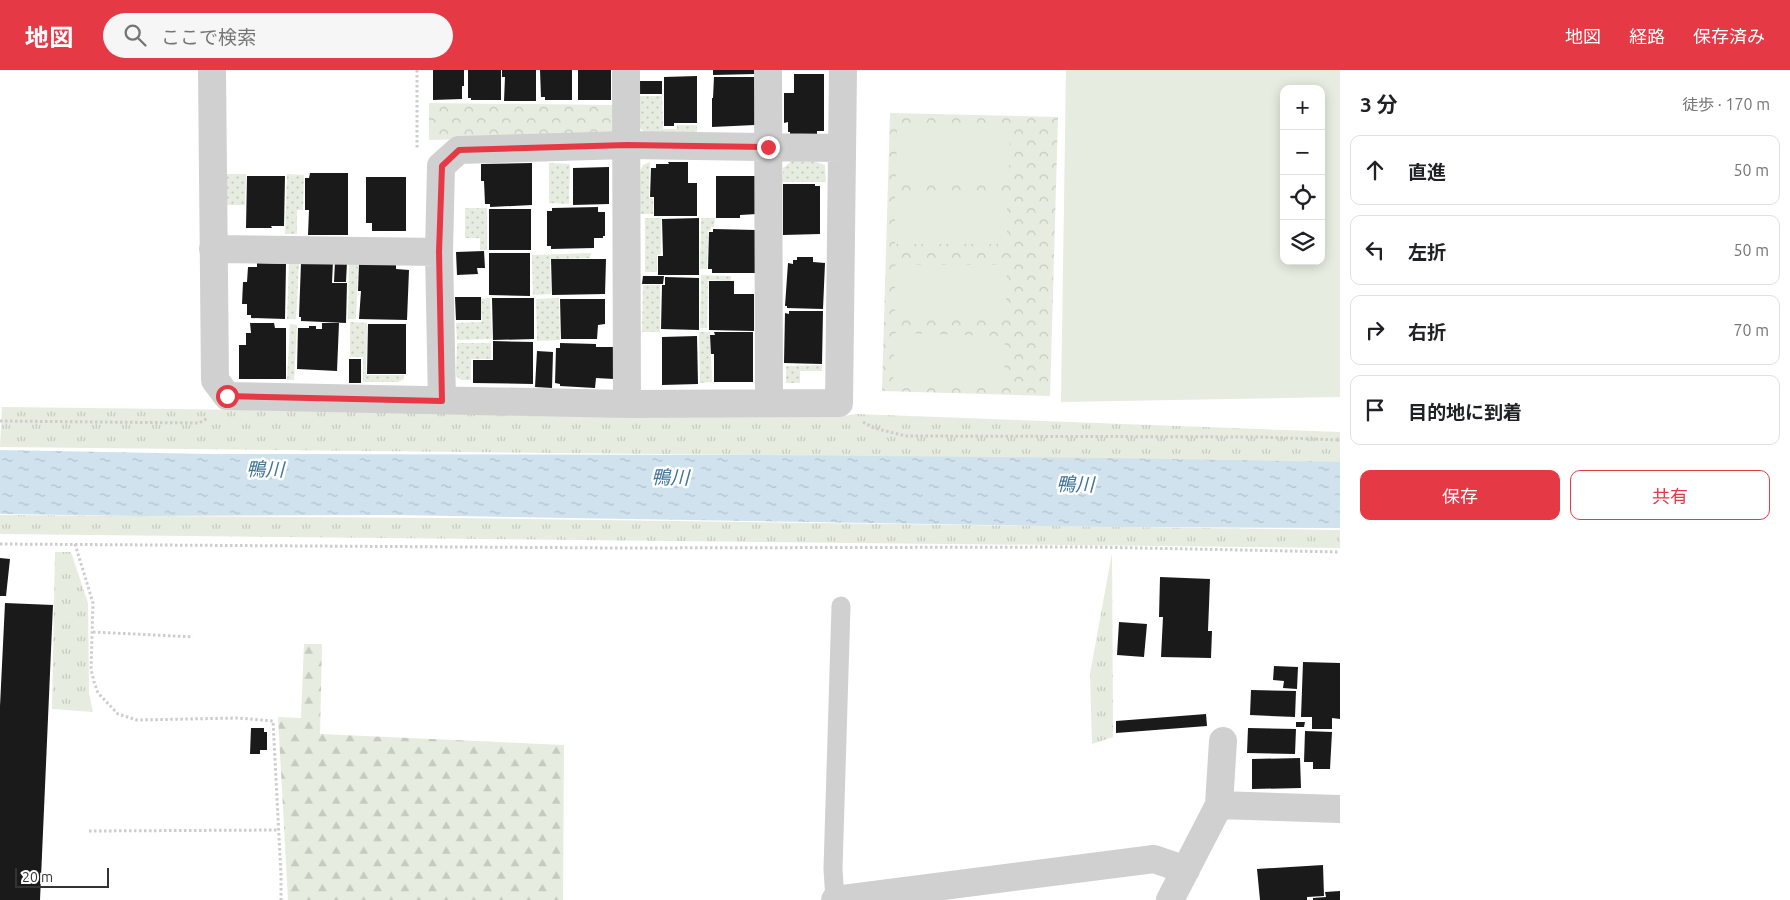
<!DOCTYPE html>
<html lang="ja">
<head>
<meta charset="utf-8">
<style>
  :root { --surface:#fff; --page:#f6f6f6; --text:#202124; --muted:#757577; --line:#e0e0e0; --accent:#e63946 }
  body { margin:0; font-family:Ubuntu,"Noto Sans JP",sans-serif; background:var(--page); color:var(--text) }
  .controls { position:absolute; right:15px; top:15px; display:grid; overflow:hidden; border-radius:10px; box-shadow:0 2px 12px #0003 }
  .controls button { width:45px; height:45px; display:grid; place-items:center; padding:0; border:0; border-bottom:1px solid var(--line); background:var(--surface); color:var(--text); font:25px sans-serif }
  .scale { position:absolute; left:15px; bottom:12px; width:94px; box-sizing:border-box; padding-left:5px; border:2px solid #333; border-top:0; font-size:14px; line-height:18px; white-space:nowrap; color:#333; -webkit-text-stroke:4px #fff; paint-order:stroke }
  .stop { position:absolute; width:15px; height:15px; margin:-11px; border:4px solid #e63946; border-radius:50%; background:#fff }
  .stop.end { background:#e63946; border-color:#fff; box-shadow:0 1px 5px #0008 }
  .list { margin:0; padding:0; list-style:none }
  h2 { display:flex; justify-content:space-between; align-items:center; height:65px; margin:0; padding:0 20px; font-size:21px }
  h2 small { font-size:16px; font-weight:400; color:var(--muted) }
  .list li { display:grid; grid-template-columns:32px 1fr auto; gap:15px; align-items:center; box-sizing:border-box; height:70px; margin:0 10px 10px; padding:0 10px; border:1px solid var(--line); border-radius:10px }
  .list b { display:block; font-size:19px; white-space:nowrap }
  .list em { font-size:16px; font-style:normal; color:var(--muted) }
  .actions { display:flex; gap:10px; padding:15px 20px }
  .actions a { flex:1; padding:11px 0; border:1px solid var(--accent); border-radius:10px; text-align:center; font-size:18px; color:var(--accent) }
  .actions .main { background:var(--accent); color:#fff }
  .icon { flex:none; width:28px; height:28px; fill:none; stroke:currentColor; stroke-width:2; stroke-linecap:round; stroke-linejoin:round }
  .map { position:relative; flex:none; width:1340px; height:830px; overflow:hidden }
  header { display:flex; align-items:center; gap:30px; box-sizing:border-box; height:70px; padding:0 25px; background:var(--accent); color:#fff }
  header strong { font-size:24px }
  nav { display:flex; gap:28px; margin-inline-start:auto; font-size:18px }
  .search { width:350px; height:45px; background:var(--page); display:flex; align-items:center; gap:12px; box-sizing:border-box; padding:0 18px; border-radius:28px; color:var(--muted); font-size:19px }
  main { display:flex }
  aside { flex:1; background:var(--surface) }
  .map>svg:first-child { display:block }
  .grass { fill:url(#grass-tufts) }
  .forest { fill:url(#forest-firs) }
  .park { fill:url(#park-crowns) }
  .garden { fill:url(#garden-dots) }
  .pitch { fill:#e6ecdf; fill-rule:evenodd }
  .water { fill:url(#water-ripples) }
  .building { fill:#1a1a1a }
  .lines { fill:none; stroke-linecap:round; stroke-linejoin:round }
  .path { stroke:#cdcdcd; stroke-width:3; stroke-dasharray:2.5 2.5; stroke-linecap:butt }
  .service { stroke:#d0d0d0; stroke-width:19 }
  .minor { stroke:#d0d0d0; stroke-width:28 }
  .route { stroke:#e63946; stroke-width:6 }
  .labels { text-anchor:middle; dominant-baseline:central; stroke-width:5; stroke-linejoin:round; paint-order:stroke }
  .water-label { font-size:19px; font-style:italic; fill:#3f7597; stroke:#fff }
</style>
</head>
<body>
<header>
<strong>地図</strong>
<div class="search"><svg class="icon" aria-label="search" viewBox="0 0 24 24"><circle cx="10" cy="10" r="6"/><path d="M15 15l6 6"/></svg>ここで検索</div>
<nav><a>地図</a><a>経路</a><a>保存済み</a></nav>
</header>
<main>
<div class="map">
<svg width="1340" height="830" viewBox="0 0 1340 830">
  <defs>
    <pattern id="grass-tufts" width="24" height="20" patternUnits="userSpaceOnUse" patternTransform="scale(1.25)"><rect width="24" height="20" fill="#e6ecdf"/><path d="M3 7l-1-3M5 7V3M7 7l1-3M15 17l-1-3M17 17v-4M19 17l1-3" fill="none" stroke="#c6cbc0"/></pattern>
    <pattern id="forest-firs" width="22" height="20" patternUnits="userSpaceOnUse" patternTransform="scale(1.25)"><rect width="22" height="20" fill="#e6ecdf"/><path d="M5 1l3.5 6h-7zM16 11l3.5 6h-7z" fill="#c6cbc0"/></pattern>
    <pattern id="park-crowns" width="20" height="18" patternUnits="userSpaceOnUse" patternTransform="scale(1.25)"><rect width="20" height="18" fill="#e6ecdf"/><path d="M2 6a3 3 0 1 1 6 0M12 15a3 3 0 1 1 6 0" fill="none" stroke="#c6cbc0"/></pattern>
    <pattern id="garden-dots" width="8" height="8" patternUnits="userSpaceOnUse" patternTransform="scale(1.25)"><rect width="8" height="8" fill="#e6ecdf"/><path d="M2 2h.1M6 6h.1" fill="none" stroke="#c6cbc0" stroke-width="1.8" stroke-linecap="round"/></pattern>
    <pattern id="water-ripples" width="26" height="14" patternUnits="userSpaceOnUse" patternTransform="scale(1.25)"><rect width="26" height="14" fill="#cfe2ee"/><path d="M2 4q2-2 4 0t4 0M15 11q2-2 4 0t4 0" fill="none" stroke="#b2c2cd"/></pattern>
  </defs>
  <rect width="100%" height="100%" fill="#fff"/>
  <path class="grass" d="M2 337 837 347 856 344 1340 362V393L752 385 0 377Z
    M0 445 455 448 1340 460V478L0 464Z
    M55 482H71L88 533 89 623 93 642 52 639Z
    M1112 483 1113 667 1092 674 1090 604Z"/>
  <path class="forest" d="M304 574H322L320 664 564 675 563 830H288L278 647 301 648Z"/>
  <path class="park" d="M429 33 613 35 614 66 429 70Z
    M890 43 1058 47 1050 326 882 321Z"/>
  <path class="garden" d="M639 26H662L663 59H677V55H697V65L648 66 639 57Z
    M793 90H811L825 95 826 112H782L783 98Z
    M650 92 649 128H653V144H639L640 101 643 95Z
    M549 93 570 94 569 134 549 133Z
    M224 104H246L245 135H224Z
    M287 104 304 105 303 140H297V164H285Z
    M465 138H487V180H480V168H465Z
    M645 148H661V184L657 185V202H645Z
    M701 148H715L714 157H711V160L708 161 707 199H700Z
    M591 183 590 188 550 189 551 224 533 225 532 185Z
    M289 192 299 193 296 249H287Z
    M349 193H358L356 249H348Z
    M701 205 731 206V211L708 210 707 258H700Z
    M643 215H660V262H642Z
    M490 228 492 269 457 270 456 253 482 252 481 229Z
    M559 228 560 270 537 271 536 229Z
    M350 252 367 253 366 305H404V309L398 312H363V287H350Z
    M290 254 297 255 294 310H287Z
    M699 262H710L712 312 700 313Z
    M457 273H491V289H471V310H461L456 306Z
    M822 295V301H800V313H786V296Z"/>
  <path class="pitch" d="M1066 0H1340V327L1061 332ZM1284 19H1321V191H1284Z
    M897 57 1010 59 1009 111 896 110Z
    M895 122H1007V174H895Z
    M895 195H1007L1006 247 895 246Z
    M895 263 1005 266 1004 315 893 312Z"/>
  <path class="water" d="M0 380 209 384 752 385 1107 388 1340 392V458L1106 457 395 445 140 446 0 444Z"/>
  <path class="building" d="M433 0H464V16H462V29L433 30Z
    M468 0H501V30H471V28H468Z
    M502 0H536V31H504L505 7H502Z
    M540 0H572V30H545V27H541Z
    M578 0H611V30H578Z
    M713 0H755V4L713 5Z
    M794 4H824V61H817V65L790 66V62H788V52L784 53V23H794Z
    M697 6V53H674V56H664V7Z
    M714 7H756L755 55 712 57V28H713Z
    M639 11H662V24H639Z
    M668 92H688V113H697V146H654V127H650L651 98H656V94H669Z
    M532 93V135L490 137V134H485L484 111H481V94Z
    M609 97V134L573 135V98Z
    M310 103H348V165H308L309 140H305V108H309Z
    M247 106H285L284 156H271L272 158H246Z
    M716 106H756L757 144 740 145V148H716Z
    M366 107H406V161H372V153H366Z
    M783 114H815V116H820V164L783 165Z
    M598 137V142H605V166H603V168H594V178L551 179V176H547V141H552V138Z
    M489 139H531V180H489Z
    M699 148V205H658V186H663L662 149Z
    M713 159 756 160V203H712V199H708L709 162H713Z
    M484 181 485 198H477L478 204 457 205 456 182Z
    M489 183H530V226L489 225Z
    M797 187H813V192L825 193 823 239 787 238V236H785L788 193 793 194V190H797Z
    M551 189H606L605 224 552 225Z
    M333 191 332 213H347L346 253 301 251V247H299L301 193Z
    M335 191 347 192 346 212H334Z
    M257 193 286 194 285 249 251 248V245H247V234H242L243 212H247L248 197H257Z
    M359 193 396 194V199L409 200 407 250 359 249 361 221H358Z
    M643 206H664L663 214H642Z
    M665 207 699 208V260L661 259 662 215H665Z
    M709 211H734V224H754V261L709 260Z
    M455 227H481V250H456Z
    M492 228H534V269L493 270Z
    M560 229H605V254L598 255 597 269H561Z
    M789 241H823L822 294 784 293 785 243 789 244Z
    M250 253H274L275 258H286V309H239V275H246V263H251Z
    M322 253H339L337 301 297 299 298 258H309V256H316V259H322Z
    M368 254H406V304H367Z
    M714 262H753V312H714V284H711L710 265H715Z
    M697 266 698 314 662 315V267Z
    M493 271 533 272V314L473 313V290H493Z
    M560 273 596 274V277H615L614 309 596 308 595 318 560 316V314L555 313 556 278H560Z
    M537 281 553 282 552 318 535 317Z
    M349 289H361V313H349Z
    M0 488 10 489 6 526H0Z
    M1160 507 1210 509 1208 561H1212L1211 588 1161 587 1163 547H1159Z
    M5 533 53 535 40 830H0V636Z
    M1119 552 1147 554 1144 587 1117 585Z
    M1303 592 1340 593V649L1332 648V659H1312V647H1301Z
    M1274 596 1298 597 1297 619 1283 618 1284 611 1273 610Z
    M1251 620 1296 621 1295 647 1250 645Z
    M1206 644 1207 656 1116 663V651Z
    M1296 652H1305L1304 657H1296Z
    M251 658H264V662H267V680H260V684H250Z
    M1248 658 1296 659 1295 684 1247 683Z
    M1305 661 1332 662 1330 699H1313V692H1304Z
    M1300 688 1301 718 1252 719V689Z
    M1323 795 1324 826 1307 827V830H1260L1257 799Z
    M1340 821V830H1313V828L1326 827 1325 822Z"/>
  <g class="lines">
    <path class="path" d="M417 0V78
      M0 351 199 353 208 348
      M863 352 874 358 906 366 1259 367 1340 370
      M0 474 619 478 1090 477 1340 482
      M75 474 93 533 91 599 94 612 98 623 118 644 137 650 238 648 273 651 281 805V830
      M93 562 193 567
      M89 761 279 760"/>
    <path class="service" d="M835 830 833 799 841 536"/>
    <path class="minor" d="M212 0 215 310 227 326 627 334 839 333 843 0
      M626 0 627 334
      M768 0 769 333
      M213 179 439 182
      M442 331 439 182 441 96 459 80 627 75 841 78
      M1219 735 1340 739
      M835 830 1154 789 1186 800
      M1170 830 1219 735 1223 671"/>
  </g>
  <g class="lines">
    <path class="route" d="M227 326 442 331 439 182 442 96 459 80 627 75 768 77"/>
  </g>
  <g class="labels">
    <g class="water-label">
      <text transform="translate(265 399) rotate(1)">鴨川</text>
      <text transform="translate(670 407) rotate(1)">鴨川</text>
      <text transform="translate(1075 414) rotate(1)">鴨川</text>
    </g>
  </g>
</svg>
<div class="controls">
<button>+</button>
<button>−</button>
<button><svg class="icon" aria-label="locate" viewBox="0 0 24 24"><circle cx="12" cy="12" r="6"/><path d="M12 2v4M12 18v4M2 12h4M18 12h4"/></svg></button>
<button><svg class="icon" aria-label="layers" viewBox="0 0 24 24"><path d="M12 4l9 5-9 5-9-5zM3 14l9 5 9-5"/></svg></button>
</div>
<div class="scale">20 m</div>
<div class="stop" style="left:227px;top:326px"></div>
<div class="stop end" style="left:768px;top:77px"></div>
</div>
<aside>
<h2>3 分<small>徒歩 · 170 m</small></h2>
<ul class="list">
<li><svg class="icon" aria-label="ahead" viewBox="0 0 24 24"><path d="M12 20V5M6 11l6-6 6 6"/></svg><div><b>直進</b></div><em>50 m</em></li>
<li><svg class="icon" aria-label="left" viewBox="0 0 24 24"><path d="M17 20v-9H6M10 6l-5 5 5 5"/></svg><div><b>左折</b></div><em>50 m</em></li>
<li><svg class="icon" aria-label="right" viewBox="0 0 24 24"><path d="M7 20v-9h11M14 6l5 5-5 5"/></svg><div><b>右折</b></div><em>70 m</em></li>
<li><svg class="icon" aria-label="arrive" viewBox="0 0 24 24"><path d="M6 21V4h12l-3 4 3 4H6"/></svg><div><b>目的地に到着</b></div></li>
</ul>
<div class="actions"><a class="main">保存</a><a>共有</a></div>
</aside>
</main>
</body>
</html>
